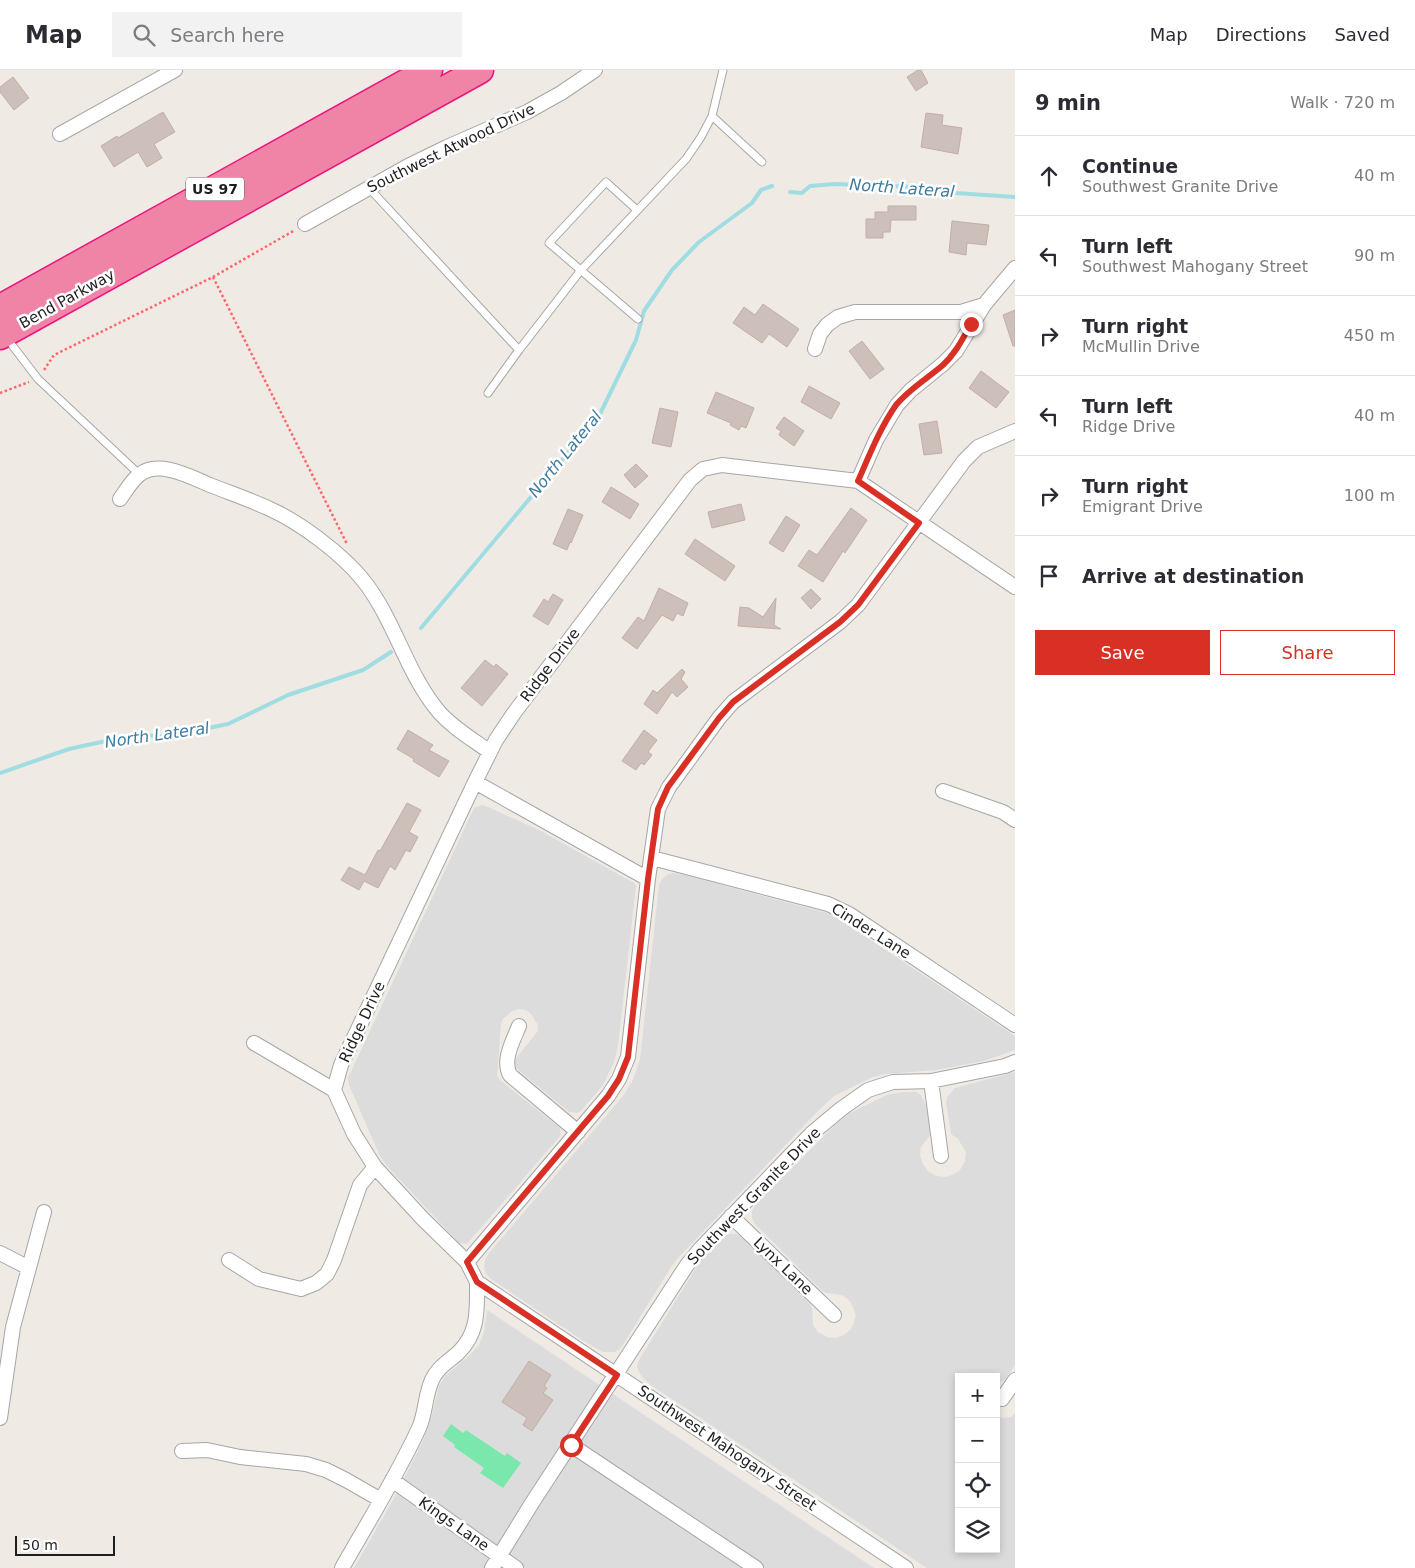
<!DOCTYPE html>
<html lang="en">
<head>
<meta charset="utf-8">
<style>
  :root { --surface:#fff; --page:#f2f2f3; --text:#2b2b33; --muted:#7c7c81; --line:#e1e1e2; --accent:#d93025 }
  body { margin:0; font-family:"DejaVu Sans",sans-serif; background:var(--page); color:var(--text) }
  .controls { position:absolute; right:15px; bottom:15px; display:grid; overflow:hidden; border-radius:0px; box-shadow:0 2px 8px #0003 }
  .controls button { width:45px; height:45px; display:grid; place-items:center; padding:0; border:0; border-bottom:1px solid var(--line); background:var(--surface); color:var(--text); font:25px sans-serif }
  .scale { position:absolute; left:15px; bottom:12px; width:100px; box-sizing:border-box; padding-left:5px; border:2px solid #1f1f1f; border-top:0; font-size:14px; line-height:18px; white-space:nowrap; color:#1f1f1f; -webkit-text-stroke:4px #fff; paint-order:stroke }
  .stop { position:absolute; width:15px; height:15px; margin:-11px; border:4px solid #d93025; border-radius:50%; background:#fff }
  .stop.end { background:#d93025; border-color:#fff; box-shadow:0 1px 5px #0008 }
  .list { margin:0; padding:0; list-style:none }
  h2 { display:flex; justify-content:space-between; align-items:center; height:65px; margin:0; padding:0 20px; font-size:21px }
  h2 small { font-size:16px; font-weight:400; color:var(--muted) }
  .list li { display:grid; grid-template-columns:32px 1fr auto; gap:15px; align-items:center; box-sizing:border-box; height:80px; padding:0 20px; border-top:1px solid var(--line) }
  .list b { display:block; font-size:19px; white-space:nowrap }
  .list p { margin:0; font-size:16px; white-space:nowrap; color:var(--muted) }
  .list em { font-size:16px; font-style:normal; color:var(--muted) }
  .actions { display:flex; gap:10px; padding:15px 20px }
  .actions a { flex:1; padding:11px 0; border:1px solid var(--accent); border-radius:0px; text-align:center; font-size:18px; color:var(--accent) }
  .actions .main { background:var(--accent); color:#fff }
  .icon { flex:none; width:28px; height:28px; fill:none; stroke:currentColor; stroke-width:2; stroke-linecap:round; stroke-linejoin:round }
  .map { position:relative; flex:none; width:1015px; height:1498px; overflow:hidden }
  header { display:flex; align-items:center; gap:30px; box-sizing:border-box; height:70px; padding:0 25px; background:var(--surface); border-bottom:1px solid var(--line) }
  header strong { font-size:24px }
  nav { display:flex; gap:28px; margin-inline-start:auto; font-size:18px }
  .search { width:350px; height:45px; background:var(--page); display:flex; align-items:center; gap:12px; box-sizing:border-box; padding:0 18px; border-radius:0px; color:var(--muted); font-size:19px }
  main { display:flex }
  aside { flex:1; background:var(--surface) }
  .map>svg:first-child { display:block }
  .residential { fill:#dddcdc }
  .pitch { fill:#7ae7ad }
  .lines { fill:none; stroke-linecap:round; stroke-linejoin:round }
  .stream { stroke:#a0dde2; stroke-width:4 }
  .building { fill:#cdbfba; stroke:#c4aea5 }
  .lane-casing { stroke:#a6a6a6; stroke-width:9 }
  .street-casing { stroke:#a6a6a6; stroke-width:16 }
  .highway-casing { stroke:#ec147d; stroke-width:29 }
  .path { stroke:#ff666d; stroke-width:2.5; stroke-dasharray:2.5 2.5; stroke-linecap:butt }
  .lane { stroke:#fff; stroke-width:7 }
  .street { stroke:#fff; stroke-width:14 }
  .highway { stroke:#ef84a7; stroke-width:26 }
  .route { stroke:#d93025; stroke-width:6 }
  .labels { text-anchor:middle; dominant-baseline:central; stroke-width:5; stroke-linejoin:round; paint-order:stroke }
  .shield { fill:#fff; stroke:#626262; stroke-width:1 }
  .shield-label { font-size:14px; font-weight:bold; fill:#1f1f1f }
  .street-label { font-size:15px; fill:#1f1f1f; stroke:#fff }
  .water-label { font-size:16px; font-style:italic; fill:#3b7b9f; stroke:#fff }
</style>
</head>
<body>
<header>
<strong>Map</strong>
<div class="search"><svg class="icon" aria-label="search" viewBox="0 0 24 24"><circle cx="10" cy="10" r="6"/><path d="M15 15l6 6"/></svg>Search here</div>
<nav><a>Map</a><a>Directions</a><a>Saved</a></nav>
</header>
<main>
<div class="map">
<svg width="1015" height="1498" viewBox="0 0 1015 1498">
  <rect width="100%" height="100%" fill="#f0eae4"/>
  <path class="residential" d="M482 735 488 737 539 760 634 813 636 816 618 976 614 992 603 1015 581 1041 577 1043 569 1042 518 1000 515 996V991L517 987 538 961V955L531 944 526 940 518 939 512 941 502 950 501 954 497 1006 500 1010 560 1058 561 1065 467 1174 459 1173 386 1095 379 1084 349 1015 348 1008 474 738Z
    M673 803 681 804 827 843 836 847 1015 966V980L984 991 936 1000 886 1004 873 1007 834 1026 818 1041 679 1187 671 1197 621 1278 615 1282H603L582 1270 491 1209 486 1204 484 1197 485 1190 489 1183 623 1026 633 1010 640 989 659 815 662 809 667 805Z
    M1015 1002V1295L1007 1307 1004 1310 996 1313V1307H959V1479H996V1347L1004 1348 1011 1347 1015 1343V1498H927L652 1316 642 1307 639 1302 637 1297 639 1290 699 1193 724 1166 730 1164H737L744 1169 810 1234 812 1238 813 1255 818 1262 827 1267 836 1268 844 1265 851 1259 854 1252 856 1245 850 1231 844 1226 837 1224 826 1223 822 1221 755 1154 752 1148V1141L755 1135 836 1054 848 1044 887 1025 902 1022H916L921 1025 927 1038 931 1064 921 1077 920 1085 923 1094 928 1101 936 1106 945 1107 952 1105 960 1100 965 1091 966 1082 958 1069 951 1064 946 1032 947 1027 955 1018Z
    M487 1240 874 1498H354L393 1430 422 1373 432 1344 439 1316 445 1306 472 1283 479 1275 484 1262Z"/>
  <path class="pitch" d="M451 1354 463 1363 466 1360 505 1386 507 1383 521 1393 503 1418 480 1403 484 1398 454 1377 455 1375 443 1366Z"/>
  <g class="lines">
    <path class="stream" d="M790 122 802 123 810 116 835 114 916 117 955 123 1015 127
      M421 558 599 346 636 270 644 241 672 200 699 172 752 133 761 120 772 116
      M0 703 69 679 138 664 164 667 228 654 288 625 363 600 391 582"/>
  </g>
  <path class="building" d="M918 0H921L928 13 916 21 907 7Z
    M13 7 29 28 14 40 0 22V17Z
    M163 42 175 62 154 74 162 88 147 97 138 82 114 97 101 76 117 66 118 68Z
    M926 43 943 45 942 55 962 58 958 84 921 77Z
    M888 136H916V150H891L890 162H883V168H866V149H875V142H888Z
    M952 151 989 155 986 175 967 173 966 185 949 182Z
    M763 234 799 259 787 277 769 264 762 273 733 253 744 237 755 245Z
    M1015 240V276H1013L1003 245Z
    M862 271 884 299 870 309 849 281Z
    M981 301 1009 322 996 338 969 318Z
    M809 316 840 333 831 349 801 332Z
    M716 322 754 338 746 358 741 356 739 360 730 355 731 353 707 343Z
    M660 338 678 342 671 377 652 373Z
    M784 347 804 361 794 376 779 365 781 361 776 358Z
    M937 351 942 383 924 385 919 354Z
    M636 394 648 406 635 418 624 405Z
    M611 417 639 434 630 449 602 432Z
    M741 434 745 450 712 458 708 442Z
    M851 438 867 450 845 483 843 481 823 512 798 496 809 480 817 485Z
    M568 439 583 445 571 473 570 472 567 480 553 474Z
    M786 446 800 455 783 482 769 473Z
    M695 469 735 496 725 511 685 484Z
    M659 518 688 533 683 546 677 543 673 551 662 545 637 579 622 568 638 547 644 551Z
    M811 519 821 529 811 539 801 528Z
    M553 524 563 530 548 555 533 546 544 529 548 532Z
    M776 528 774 555 781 559 738 556 740 537 749 538 763 547Z
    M485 590 494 597 496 594 508 604 482 636 461 618Z
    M682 599 685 602 681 609 688 617 677 627 672 622 657 644 644 634 653 620 657 623Z
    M408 660 433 675 429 680 449 691 439 707 413 691 414 689 397 679Z
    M644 660 657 670 648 682 652 685 644 695 641 693 636 700 622 691Z
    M407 733 421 740 409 762 418 767 410 782 406 780 395 800 390 796 378 818 364 811 359 820 341 810 349 797 365 805 378 780 380 781Z
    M529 1291 551 1305 544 1316 547 1318 543 1323 553 1330 532 1361 523 1355 527 1348 502 1332Z"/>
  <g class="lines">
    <defs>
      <path id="lane" d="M712 46 762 92
        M369 118 519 280
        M637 140 606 112 549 173 638 249
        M12 275 38 309 139 404
        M488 323 519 280 581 200 686 89 701 67 712 46 723 0"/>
      <path id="street" d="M60 64 175 0
        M305 154 408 96 447 77 527 42 561 23 595 0
        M815 279 820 264 827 255 838 247 855 242H961L984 235
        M858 411 876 370 897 335 911 320 943 294 956 281 984 235 1015 198
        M120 429C126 421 131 411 139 405 158 389 191 407 210 415 230 423 251 430 270 439 301 453 342 484 363 510 395 550 406 603 439 642 453 658 472 669 490 682
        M475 712 648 809
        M943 721 1003 742 1015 750
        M652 788 828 834 849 844 1015 955
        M519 956C513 971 502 990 510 1005L578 1062
        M254 973 334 1020 354 1064 375 1097 423 1149 467 1192 477 1212 906 1498
        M931 1011 941 1086
        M334 1020 341 995 475 712 496 670 514 643 690 410 703 399 722 395 858 411 1015 517
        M731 1146 834 1245
        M0 1183 29 1198
        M229 1190 259 1209 301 1219 316 1213 327 1204 334 1190 360 1115 375 1097
        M467 1192 608 1026 619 1009 628 987 648 809 658 739 669 717 719 648 733 632 840 552 858 535 964 391 978 377 1015 361
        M1002 1329 1015 1310
        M0 1348 13 1257 44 1142
        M571 1375 756 1498
        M182 1381 207 1380 240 1387 306 1394 326 1400 346 1410 381 1430
        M392 1410 516 1498
        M342 1498C368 1452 397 1406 419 1358 426 1342 425 1325 432 1310 437 1298 448 1292 458 1283 479 1263 477 1240 477 1212
        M492 1498 532 1433 687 1195 701 1178 811 1064 841 1039 868 1020 893 1012 931 1011 1005 996 1015 992"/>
      <path id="highway" d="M0 238 429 0
        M0 266 480 0"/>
    </defs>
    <use href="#lane" class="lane-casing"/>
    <use href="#street" class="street-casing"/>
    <use href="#highway" class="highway-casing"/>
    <path class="path" d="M213 207 347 474
      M44 300 54 285 213 207 295 160
      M0 323 29 312"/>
    <use href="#lane" class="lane"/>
    <use href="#street" class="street"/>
    <use href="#highway" class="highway"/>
  </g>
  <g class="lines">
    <path class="route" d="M571 1375 617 1305 477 1212 467 1192 608 1026 619 1009 628 987 648 809 658 739 668 717 719 648 733 632 840 552 858 535 919 453 858 411C869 386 880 358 896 335 909 319 928 308 943 295 956 283 963 268 971 254"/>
  </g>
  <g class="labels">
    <rect class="shield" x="186" y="107.5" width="58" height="23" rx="4"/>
    <g class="shield-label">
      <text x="215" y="119">US 97</text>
    </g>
    <g class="street-label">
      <text transform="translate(451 78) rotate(-26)">Southwest Atwood Drive</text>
      <text transform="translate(67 229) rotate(-29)">Bend Parkway</text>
      <text transform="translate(550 595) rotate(-53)">Ridge Drive</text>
      <text transform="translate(871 861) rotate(32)">Cinder Lane</text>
      <text transform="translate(362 952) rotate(-65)">Ridge Drive</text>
      <text transform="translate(754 1126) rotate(-46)">Southwest Granite Drive</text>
      <text transform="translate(783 1196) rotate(44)">Lynx Lane</text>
      <text transform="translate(727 1378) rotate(34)">Southwest Mahogany Street</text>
      <text transform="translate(454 1454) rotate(35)">Kings Lane</text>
    </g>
    <g class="water-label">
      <text transform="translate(902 118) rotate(4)">North Lateral</text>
      <text transform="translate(565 384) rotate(-51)">North Lateral</text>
      <text transform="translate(157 665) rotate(-8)">North Lateral</text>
    </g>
  </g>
</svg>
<div class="controls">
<button>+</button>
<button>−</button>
<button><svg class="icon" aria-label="locate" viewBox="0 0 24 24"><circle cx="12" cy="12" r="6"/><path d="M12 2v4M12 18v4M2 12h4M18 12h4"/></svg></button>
<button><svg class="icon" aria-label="layers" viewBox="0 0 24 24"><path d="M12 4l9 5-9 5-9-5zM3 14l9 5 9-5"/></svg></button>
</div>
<div class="scale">50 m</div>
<div class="stop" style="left:571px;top:1375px"></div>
<div class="stop end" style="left:971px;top:254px"></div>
</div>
<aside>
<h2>9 min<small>Walk · 720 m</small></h2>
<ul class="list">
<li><svg class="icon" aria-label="ahead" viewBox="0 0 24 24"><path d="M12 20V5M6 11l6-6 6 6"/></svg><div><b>Continue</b><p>Southwest Granite Drive</p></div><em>40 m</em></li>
<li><svg class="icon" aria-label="left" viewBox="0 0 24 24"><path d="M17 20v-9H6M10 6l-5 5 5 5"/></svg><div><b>Turn left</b><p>Southwest Mahogany Street</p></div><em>90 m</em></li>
<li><svg class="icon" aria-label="right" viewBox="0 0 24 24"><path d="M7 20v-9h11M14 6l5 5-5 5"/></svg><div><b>Turn right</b><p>McMullin Drive</p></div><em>450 m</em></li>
<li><svg class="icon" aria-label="left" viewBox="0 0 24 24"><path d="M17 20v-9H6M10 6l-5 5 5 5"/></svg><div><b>Turn left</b><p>Ridge Drive</p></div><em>40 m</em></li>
<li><svg class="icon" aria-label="right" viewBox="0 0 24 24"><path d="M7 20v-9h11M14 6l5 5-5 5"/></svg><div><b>Turn right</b><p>Emigrant Drive</p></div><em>100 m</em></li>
<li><svg class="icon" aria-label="arrive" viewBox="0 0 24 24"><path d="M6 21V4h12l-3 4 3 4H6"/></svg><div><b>Arrive at destination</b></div></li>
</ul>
<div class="actions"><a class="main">Save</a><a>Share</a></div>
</aside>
</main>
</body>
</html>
